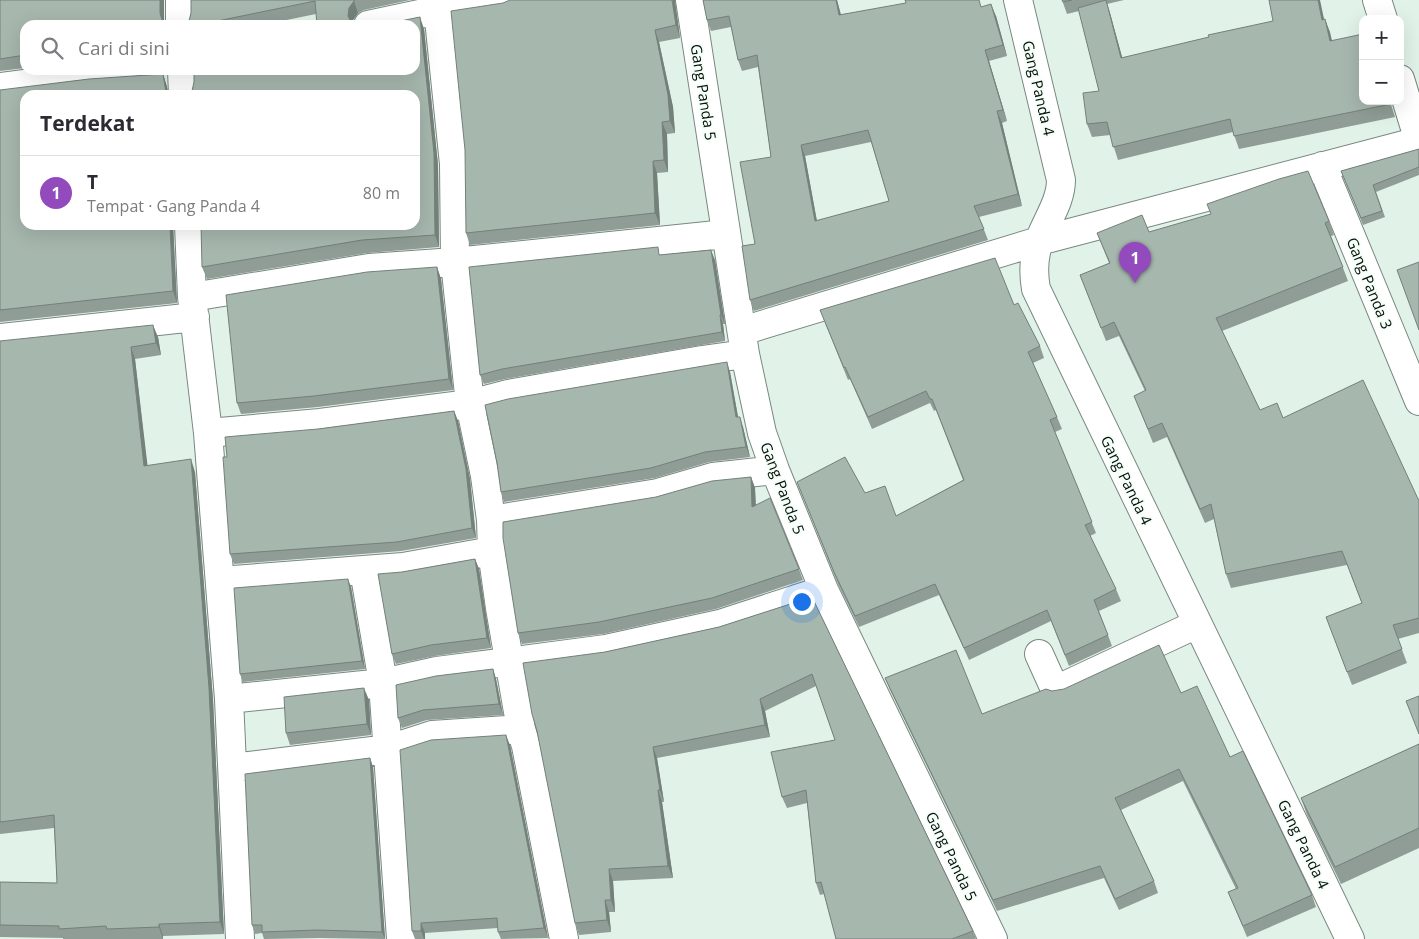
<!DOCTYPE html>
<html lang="id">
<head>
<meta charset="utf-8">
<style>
  :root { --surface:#fff; --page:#f2f2f3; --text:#2b2b33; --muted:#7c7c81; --line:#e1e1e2; --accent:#934abd }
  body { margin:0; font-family:"Open Sans",sans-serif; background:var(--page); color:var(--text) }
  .controls { position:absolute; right:15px; top:15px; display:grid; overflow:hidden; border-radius:10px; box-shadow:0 5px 20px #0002 }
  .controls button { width:45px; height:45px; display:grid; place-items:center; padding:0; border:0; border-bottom:1px solid var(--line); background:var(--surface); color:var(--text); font:25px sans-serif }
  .you { position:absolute; left:801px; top:601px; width:18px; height:18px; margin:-12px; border:4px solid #fff; border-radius:50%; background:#1a73e8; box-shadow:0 0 0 8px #1a73e833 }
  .badge { display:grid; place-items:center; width:32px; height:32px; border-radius:50%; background:var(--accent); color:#fff; font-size:16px; font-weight:700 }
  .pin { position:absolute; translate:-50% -41px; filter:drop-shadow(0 1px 2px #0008) }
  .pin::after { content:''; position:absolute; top:26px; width:18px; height:15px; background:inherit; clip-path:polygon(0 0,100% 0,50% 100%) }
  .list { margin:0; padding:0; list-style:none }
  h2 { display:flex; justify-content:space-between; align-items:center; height:65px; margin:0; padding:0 20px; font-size:21px }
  h2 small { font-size:16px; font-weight:400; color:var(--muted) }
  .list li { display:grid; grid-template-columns:32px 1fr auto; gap:15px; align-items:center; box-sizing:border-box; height:75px; padding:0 20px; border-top:1px solid var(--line) }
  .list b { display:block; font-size:19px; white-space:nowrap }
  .list p { margin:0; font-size:16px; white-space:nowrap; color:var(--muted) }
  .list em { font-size:16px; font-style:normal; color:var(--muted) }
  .icon { flex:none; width:28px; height:28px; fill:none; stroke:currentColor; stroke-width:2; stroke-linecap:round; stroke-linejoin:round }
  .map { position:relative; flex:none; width:1419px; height:939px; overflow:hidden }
  .search { position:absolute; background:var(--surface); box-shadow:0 5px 20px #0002; left:20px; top:20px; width:400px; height:55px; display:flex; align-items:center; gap:12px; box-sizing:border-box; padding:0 18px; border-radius:15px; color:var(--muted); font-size:19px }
  .panel { position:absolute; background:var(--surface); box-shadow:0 5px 20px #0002; left:20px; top:90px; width:400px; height:140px; border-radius:15px }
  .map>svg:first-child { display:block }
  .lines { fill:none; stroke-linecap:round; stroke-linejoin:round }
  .minor-casing { stroke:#788880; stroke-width:30 }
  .minor { stroke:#fff; stroke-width:28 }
  .wall { fill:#8f9d96; fill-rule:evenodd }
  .shaded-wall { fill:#74807a }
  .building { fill:#a6b7ae; stroke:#74807a; fill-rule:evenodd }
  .labels { text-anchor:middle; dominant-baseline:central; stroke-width:4; stroke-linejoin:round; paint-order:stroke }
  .street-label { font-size:15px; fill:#090e0b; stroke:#f4fff8 }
</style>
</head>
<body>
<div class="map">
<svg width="1419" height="939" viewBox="0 0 1419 939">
  <rect width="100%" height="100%" fill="#e1f3e9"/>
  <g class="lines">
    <defs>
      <path id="minor" d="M180 0V25
        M690 0 745 354 762 433 775 470 824 590 993 939
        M1018 0 1061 180C1061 201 1047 220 1040 239 1034 254 1033 273 1036 289L1350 939
        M1377 0 1383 19
        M438 10 454 164 455 262 470 404 485 476 491 520 492 551 500 608 521 729 526 746 564 939
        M368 25 438 10 505 0
        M182 70 183 95
        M1400 79 1419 141
        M0 87 132 70
        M1322 166 1419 401
        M189 225 192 297 208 433 229 699 240 939
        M192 297 369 268 455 262 726 234
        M742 331 1039 241 1419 141
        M0 338 195 317
        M208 433 320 423 470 404 508 394 702 360 745 354
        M491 520 658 493 713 477 775 470
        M364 570 383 683 401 939
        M220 581 403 567 492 551
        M1039 654 1053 685 1056 687H1062L1197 624
        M229 699 383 683 437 671 606 649 720 624 824 590
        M233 768 389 749 432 735 521 729"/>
    </defs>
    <use href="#minor" class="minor-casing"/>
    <use href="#minor" class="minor"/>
  </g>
  <path class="wall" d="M0 0H164V23L25 25V68L0 71Z
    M191 0H410L364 10 358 13 353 20V24L316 14 262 25H185L189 21 191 13Z
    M703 0H837L841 15 982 7 996 16 1007 56 989 61 1007 121 1002 123 1022 206 979 217 988 240 754 311 750 300 755 244 771 157 758 67 742 71 738 60 731 27 711 31 707 20ZM871 142 889 201 817 221 805 156Z
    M1062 0H1124L1107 4 1110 13 1122 58 1325 19 1332 41 1390 101 1395 117 1239 149 1233 132 1118 160 1110 135 1092 137 1087 124 1099 91 1079 11 1067 14Z
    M675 2 680 38 659 42 673 107 675 133 667 134 668 172 657 173 660 225 470 245 466 233Z
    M424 29 438 165 439 247 367 253 207 279 202 267 415 70Z
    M163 74 167 87 25 225H173L177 303 0 322V90Z
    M1419 149V175L1376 192 1385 217 1363 225 1341 171Z
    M1329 221 1334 235 1331 236 1348 281 1222 331 1260 410 1283 418 1419 501V633L1398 639 1407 663 1352 685 1326 617 1362 604 1347 565 1231 588 1226 574 1214 519 1205 523 1167 437 1153 443 1134 396 1145 391 1119 336 1106 341 1080 275 1109 263 1097 233 1149 232Z
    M661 255 715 260 725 324H723L725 341 505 379 484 384 480 375Z
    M437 267 441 279 453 390 318 407 241 414 237 403Z
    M1014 305 1040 346 1044 358 1033 363 1057 417 1062 429 1055 432 1096 533 1090 536 1116 589 1121 601 1099 611 1112 646 1069 666 1051 621 969 660 939 595 859 627 838 584 797 482 865 493 896 516 963 480 936 410 934 411 930 403 872 429 850 379 848 380 820 310Z
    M158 337 161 355 135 359 147 466 195 472 213 700 224 934 163 936V939H63V938L0 937V882L57 883 54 828 0 834V341Z
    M730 372 738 417 743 427 750 457 709 462 655 478 504 502 501 492Z
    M454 411 458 421 470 479 476 538 401 551 234 564 230 554 227 457 318 429Z
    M751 477 755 488 756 505 799 569 803 580 716 609 603 634 522 644 518 633 656 497Z
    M475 559 479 569 491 648 435 656 396 664 392 654 402 572Z
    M351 587 365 669 243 682 240 674Z
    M812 597 973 931 976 939H836L824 894 820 895 816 883 807 803 787 808 782 797 835 740 816 686 765 711 770 737 657 758 664 802H662L673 878 613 881 615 912H609L611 932 579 935 575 923 605 652 719 627Z
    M493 669 496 679 503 715 427 720 402 728 398 718Z
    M885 678 982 714 1052 691 1181 693 1230 757 1312 895 1316 907 1247 937 1228 892 1236 889 1183 781 1121 810 1154 881 1158 893 1119 910 1104 878 997 911 890 690Z
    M369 700 371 735 290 745 286 733Z
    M1419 744V848L1341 884 1307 815 1301 798Z
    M510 745 548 938 501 939 498 932V928L425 933V939H415L412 931Z
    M370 758 373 767 385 939 320 938 264 939 262 933 255 934 252 925Z"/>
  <path class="shaded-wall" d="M160 0H164V25L160 13Z
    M672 0H675L680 38 676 25Z
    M836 0H837L844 27 839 15Z
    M1106 0 1110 13 1126 71 1121 58Z
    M1318 0H1320L1327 33 1322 20Z
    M354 1 358 13 353 20V25L348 16 349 8Z
    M991 4 996 16 1007 56 1003 45Z
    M420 17 424 29 438 165 439 247 435 235Z
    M1325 19 1330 32 1335 54 1330 41Z
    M655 30 659 42 673 107 675 133 670 121Z
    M985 50 989 61 1007 121 1003 110Z
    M163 74 167 87 169 95 166 92Z
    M997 111 1002 123 1022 206 1018 194Z
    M662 122 667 134 668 172 664 160Z
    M801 145 805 156 819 233 815 221Z
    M653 161 657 173 660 225 655 213Z
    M170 225H173L177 303 173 291Z
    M711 250 715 260 725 324 721 315Z
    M437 267 441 279 453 390 449 379Z
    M720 315 723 324 725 341 722 332Z
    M153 325 158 337 161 355 156 343Z
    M131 347 135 359 149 478 144 466Z
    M727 362 730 372 740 428 736 417Z
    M454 411 458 421 470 479 476 538 472 528Z
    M740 417 743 427 750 457 746 447Z
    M191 459 195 472 213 700 224 934 220 922Z
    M751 477 755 488 756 518 752 507Z
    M475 559 479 569 491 648 487 638Z
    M348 579 351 587 365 669 362 661Z
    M493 669 496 679 503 715 499 704Z
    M364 688 369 700 371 735 367 724Z
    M760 699 765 711 770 737 765 725Z
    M506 735 510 745 548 938 544 928Z
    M653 747 657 758 664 802 660 790Z
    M370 758 373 767 385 939 382 932Z
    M658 790 662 802 673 878 668 866Z
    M609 869 613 881 615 912 611 900Z
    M605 900 609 912 611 932 607 920Z
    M421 923 425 933V939H424L421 931Z
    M159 924 163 936V939L159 927Z"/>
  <path class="building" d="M0 0H160V13L162 20 166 25H25V55L0 59Z
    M191 0H355L354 1 349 8 348 16 352 24 355 25H317L315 1 198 25H185L189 21 191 13Z
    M510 0H672L676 25 655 30 668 95 670 121 662 122 664 160 653 161 655 213 466 233 465 150 451 11 503 3Z
    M703 0H836L839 15 906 3 905 0H979L981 7 991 4 1003 45 985 50 1003 110 997 111 1018 194 974 206 984 229 750 300 742 246 755 244 740 162 771 157 757 55 738 60 729 16 707 20ZM868 130 889 201 815 221 801 145Z
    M1062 0H1072L1063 2Z
    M1106 0 1121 58 1209 37 1208 35 1273 21 1269 0H1318L1322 20 1325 19 1330 41 1363 34V101H1390L1391 104 1234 136 1230 119 1113 147 1107 122 1087 124 1083 93 1099 91 1078 8Z
    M420 17 434 153 435 235 362 240 202 267 201 225H415V95H188L192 91 194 82V73L241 70H415V25H381Z
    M163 74 166 92 169 95H25V225H170L173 291 0 310V90L89 79Z
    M1419 149V167L1373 185 1382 211 1361 218 1341 171Z
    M1308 171 1329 221 1325 223 1343 267 1216 318 1260 410 1277 403 1283 418 1363 380 1419 501V618L1393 625 1402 649 1347 672 1326 617 1362 603 1342 551 1226 574 1211 504 1200 509 1162 423 1148 429 1134 396 1146 390 1114 322 1101 328 1080 275 1110 263 1097 233 1142 215 1149 232 1211 214 1207 204 1279 179Z
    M658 247 659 255 711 250 721 315H720L722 332 502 369 480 375 469 267Z
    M995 258 1014 305 1018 303 1040 346 1028 352 1057 417 1050 420 1092 522 1085 525 1116 589 1094 600 1108 635 1065 655 1047 610 964 648 935 584 855 616 834 572 797 482 845 457 865 493 885 486 896 516 964 480 932 399H930L926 391 868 417 845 367 844 368 820 310Z
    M1419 262V330L1397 270Z
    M437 267 449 379 314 396 237 403 226 295 367 272Z
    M153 325 156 343 131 347 144 466 191 459 209 688 220 922 159 924V927L107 929 106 926 59 929V926L0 925V882L57 883 54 815 0 822V341Z
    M727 362 736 417H740L746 447 705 452 651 468 501 492 497 463 485 405 508 399Z
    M454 411 466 469 472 528 397 542 230 554 223 457H227L225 437 318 429Z
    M751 477 752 507 770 498 799 569 712 598 599 622 518 633 503 538V522L656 497 712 481Z
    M475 559 487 638 431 645 392 654 378 574 402 572Z
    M348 579 362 661 240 674 234 588Z
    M812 597 973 931 952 939H836L821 882 816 883 806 790 782 797 771 752 835 740 812 674 760 699 765 725 653 747 660 790H658L668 866 609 869 611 900H605L607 920 575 923 537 731 532 714 523 663 605 652 719 627Z
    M1159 645 1181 693 1197 686 1230 757 1243 751 1312 895 1243 926 1228 892 1238 888 1179 769 1115 798 1154 881 1115 899 1100 866 993 900 885 678 956 650 982 714 1046 689 1052 691 1064 689Z
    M493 669 499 704 423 710 398 718 396 685 436 676Z
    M364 688 367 724 286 733 284 697Z
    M1419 696V734L1406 701Z
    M506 735 544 928 498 932 497 918 421 923V931H412L400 750 431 740Z
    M1419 744V828L1335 867 1301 798Z
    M370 758 382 932 317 930 262 932V925H252L245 774Z"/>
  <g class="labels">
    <g class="street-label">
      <text transform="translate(1039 88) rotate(77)">Gang Panda 4</text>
      <text transform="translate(704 92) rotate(81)">Gang Panda 5</text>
      <text transform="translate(1370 283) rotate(68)">Gang Panda 3</text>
      <text transform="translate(1127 480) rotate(64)">Gang Panda 4</text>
      <text transform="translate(783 488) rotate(69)">Gang Panda 5</text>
      <text transform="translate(1304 844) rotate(64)">Gang Panda 4</text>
      <text transform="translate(952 856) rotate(64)">Gang Panda 5</text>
    </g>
  </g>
</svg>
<div class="controls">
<button>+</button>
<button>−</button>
</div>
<div class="you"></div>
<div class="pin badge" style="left:1135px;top:283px">1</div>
<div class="search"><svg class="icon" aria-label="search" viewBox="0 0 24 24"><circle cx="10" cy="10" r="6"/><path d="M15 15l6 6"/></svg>Cari di sini</div>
<section class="panel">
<h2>Terdekat<small></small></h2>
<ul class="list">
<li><span class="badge">1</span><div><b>T</b><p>Tempat · Gang Panda 4</p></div><em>80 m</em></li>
</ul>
</section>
</div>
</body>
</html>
